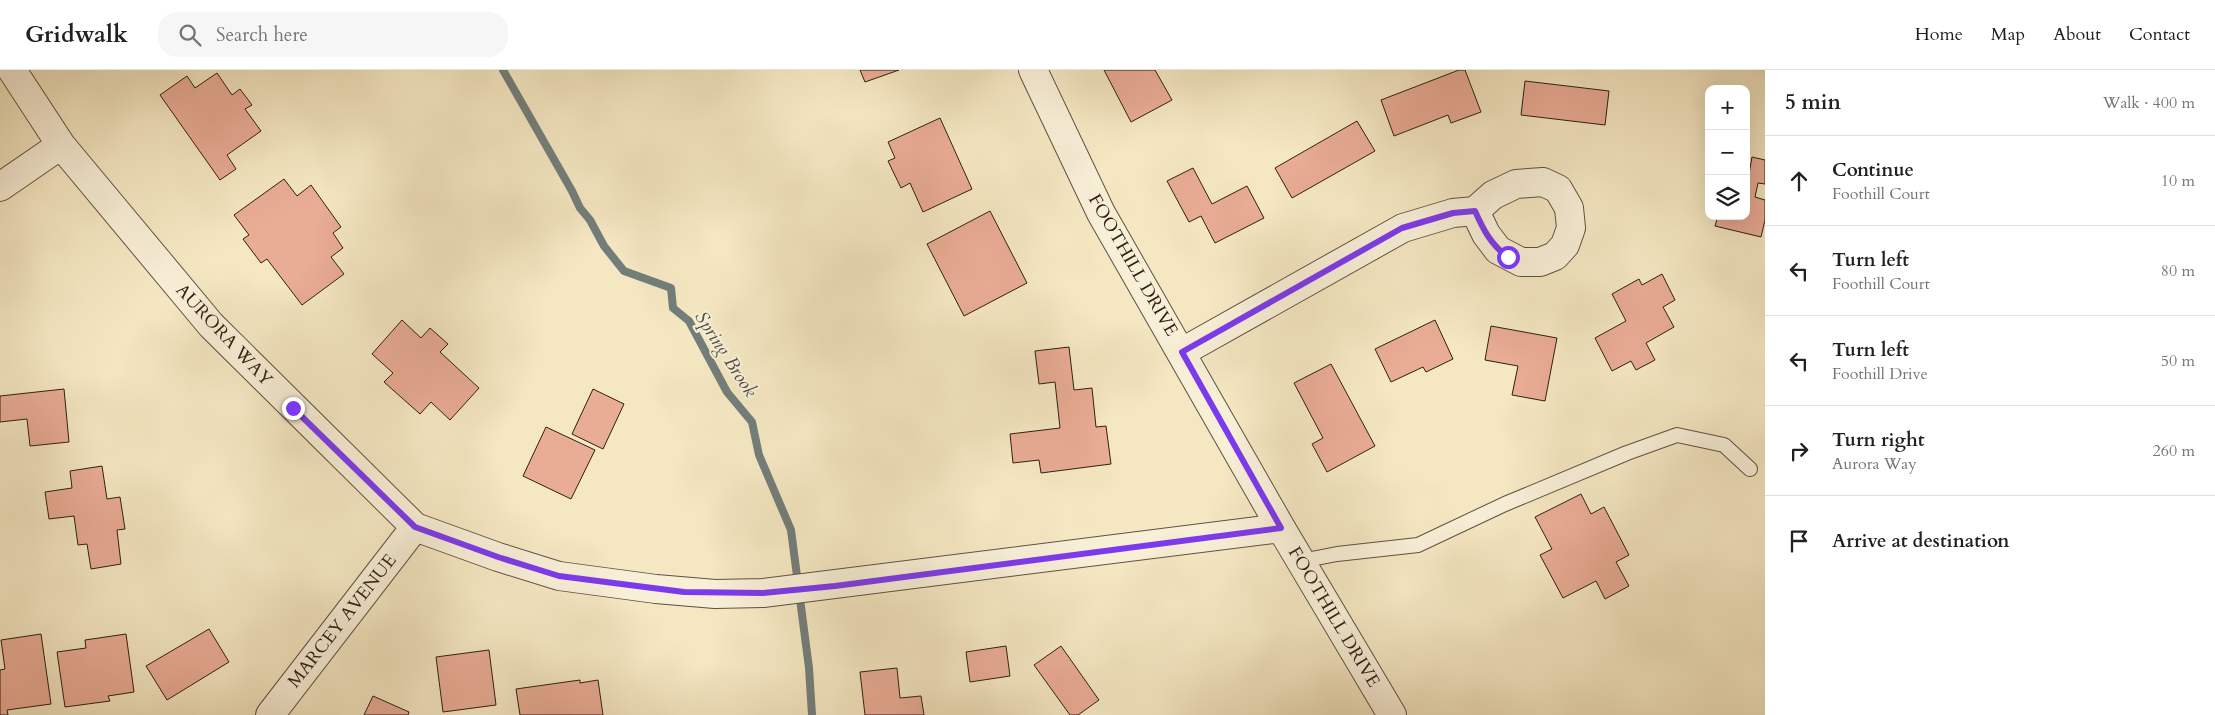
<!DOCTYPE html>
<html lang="en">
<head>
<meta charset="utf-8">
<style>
  :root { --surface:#fff; --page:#f6f6f6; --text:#202124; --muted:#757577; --line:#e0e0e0 }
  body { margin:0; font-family:Cardo,serif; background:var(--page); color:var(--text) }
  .controls { position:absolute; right:15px; top:15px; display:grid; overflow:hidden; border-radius:10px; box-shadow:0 5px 20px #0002 }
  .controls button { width:45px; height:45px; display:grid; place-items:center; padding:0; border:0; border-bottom:1px solid var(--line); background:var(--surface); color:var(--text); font:25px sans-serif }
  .stop { position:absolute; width:15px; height:15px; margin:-11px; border:4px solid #7c3aed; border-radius:50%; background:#fff }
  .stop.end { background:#7c3aed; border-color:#fff; box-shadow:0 1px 5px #0008 }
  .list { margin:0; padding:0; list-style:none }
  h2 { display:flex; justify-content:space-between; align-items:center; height:65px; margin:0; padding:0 20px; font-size:21px }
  h2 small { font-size:16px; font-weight:400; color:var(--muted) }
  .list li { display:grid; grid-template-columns:32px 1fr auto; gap:15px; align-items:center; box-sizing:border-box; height:90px; padding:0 20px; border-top:1px solid var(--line) }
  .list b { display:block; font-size:19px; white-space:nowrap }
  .list p { margin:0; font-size:16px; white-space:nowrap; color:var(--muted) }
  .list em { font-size:16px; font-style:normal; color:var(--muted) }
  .icon { flex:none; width:28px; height:28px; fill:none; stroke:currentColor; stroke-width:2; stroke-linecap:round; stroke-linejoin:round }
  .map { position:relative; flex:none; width:1765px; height:645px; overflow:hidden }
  header { display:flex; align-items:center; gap:30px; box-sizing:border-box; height:70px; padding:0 25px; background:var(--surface); border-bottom:1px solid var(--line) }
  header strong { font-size:24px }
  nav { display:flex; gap:28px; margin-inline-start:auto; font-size:18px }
  .search { width:350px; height:45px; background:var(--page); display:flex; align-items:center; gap:12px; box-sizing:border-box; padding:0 18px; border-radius:20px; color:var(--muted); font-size:19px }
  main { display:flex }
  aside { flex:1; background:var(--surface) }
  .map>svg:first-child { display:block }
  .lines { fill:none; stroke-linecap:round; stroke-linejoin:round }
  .stream { stroke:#737e7a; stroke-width:8 }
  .building { fill:#e9ac95; stroke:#2e1f14 }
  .service-casing { stroke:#605140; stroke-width:16 }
  .minor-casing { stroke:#605140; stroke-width:30 }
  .service { stroke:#f8efd7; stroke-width:14 }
  .minor { stroke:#f8efd7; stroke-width:28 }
  .route { stroke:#7c3aed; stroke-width:6 }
  .labels { text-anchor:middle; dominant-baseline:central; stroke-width:4; stroke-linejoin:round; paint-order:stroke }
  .street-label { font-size:18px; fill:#2e1f14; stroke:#f8efd7 }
  .water-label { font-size:19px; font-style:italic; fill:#504e47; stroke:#f8efd7 }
</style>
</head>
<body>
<header>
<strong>Gridwalk</strong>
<div class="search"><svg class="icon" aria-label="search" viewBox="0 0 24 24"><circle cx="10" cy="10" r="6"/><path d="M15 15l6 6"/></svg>Search here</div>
<nav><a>Home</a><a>Map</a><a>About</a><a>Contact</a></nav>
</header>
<main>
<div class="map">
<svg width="1765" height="645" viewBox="0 0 1765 645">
  <rect width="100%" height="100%" fill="#f4e7c2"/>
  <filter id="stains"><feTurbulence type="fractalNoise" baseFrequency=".004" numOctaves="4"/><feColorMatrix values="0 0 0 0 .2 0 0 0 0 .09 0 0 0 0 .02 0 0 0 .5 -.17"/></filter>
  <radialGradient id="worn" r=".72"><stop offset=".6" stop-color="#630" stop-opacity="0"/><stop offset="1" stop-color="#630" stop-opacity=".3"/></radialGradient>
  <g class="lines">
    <path class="stream" d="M503 0 572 121 580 138 590 150 604 176 624 201 671 218 673 238 689 251 727 322 752 352 759 385 791 460 809 598 812 645"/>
  </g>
  <path class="building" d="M860 0H899L865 12Z
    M1104 0H1155L1172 30 1131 52Z
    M1459 0H1465L1481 42 1451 53 1448 45 1394 66 1381 30Z
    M217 3 232 25 240 19 252 35 245 39 261 61 227 85 236 99 220 110 160 25 187 6 195 18Z
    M1525 11 1609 21 1605 55 1521 45Z
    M940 48 972 119 923 142 910 113 901 118 888 91 895 88 888 72Z
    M1357 51 1375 81 1292 128 1275 98Z
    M1752 87 1765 90V114L1758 113 1755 127 1765 130V150L1761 167 1715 156 1718 146H1746V103L1749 104Z
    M1193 98 1212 134 1247 116 1264 148 1215 173 1201 146 1189 152 1167 111Z
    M284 109 297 126 311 115 341 157 333 163 343 178 331 187 344 204 302 235 267 189 261 193 243 169 249 165 234 145Z
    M990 141 1027 213 964 246 927 174Z
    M1662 204 1675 230 1663 237 1674 257 1646 273 1655 290 1636 300 1631 291 1612 301 1595 268 1626 251 1612 224 1639 209 1642 215Z
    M402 250 421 268 430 258 448 274 440 282 479 318 450 350 431 332 420 344 384 312 393 303 372 284Z
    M1435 250 1453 289 1426 302 1423 297 1391 312 1375 279Z
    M1491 256 1557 268 1545 331 1512 325 1518 296 1485 290Z
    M1069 277 1074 320 1092 318 1096 357 1106 356 1111 394 1041 403 1039 390 1013 393 1010 364 1060 358 1055 312 1039 314 1035 281Z
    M1331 294 1375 376 1327 402 1312 374 1323 368 1294 313Z
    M64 319 69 372 30 376 27 349 0 352V326Z
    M593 319 624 334 603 379 572 364Z
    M546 357 595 380 571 429 523 406Z
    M102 396 107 429 120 427 125 459 117 460 121 494 91 499 87 474 78 475 74 446 49 449 45 422 72 418 70 401Z
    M1581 424 1591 444 1604 437 1629 485 1616 492 1629 516 1605 529 1596 511 1563 528 1540 485 1552 479 1535 447Z
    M209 559 229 592 167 630 146 596Z
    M41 564 51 634 7 640 8 645H0V600L5 599 1 570Z
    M126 564 134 622 108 626 110 631 65 637 57 582 86 578 85 570Z
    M1006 576 1010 606 970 612 966 582Z
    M1061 576 1099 630 1078 645H1070L1034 595Z
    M489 580 496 635 443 642 436 587Z
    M897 598 900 628 921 626 924 645H865L860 602Z
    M580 610V613L598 610 603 645H520L516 619Z
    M373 626 409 642 408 645H364Z"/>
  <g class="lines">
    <defs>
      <path id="service" d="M1301 491 1337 484 1418 475 1505 434 1627 383 1677 365 1724 375 1750 399"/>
      <path id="minor" d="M12 0 61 75 211 255 415 457 498 487 559 506 656 519 715 524 763 523 1281 458
        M1033 0 1101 143 1281 458 1392 645
        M0 117 61 75
        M1182 282 1403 158 1453 143 1475 141 1493 125 1516 114 1543 112 1558 119 1569 138 1571 158 1565 175 1555 186 1540 192H1521L1498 180 1486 164 1475 141
        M270 645 415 457"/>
    </defs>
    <use href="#service" class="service-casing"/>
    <use href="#minor" class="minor-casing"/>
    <use href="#service" class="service"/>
    <use href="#minor" class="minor"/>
  </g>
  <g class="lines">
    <path class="route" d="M293 338 415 457 498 487 559 506 684 522 763 523 835 516 1281 458 1182 282 1402 158 1453 143 1475 141C1483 159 1491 175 1508 187"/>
  </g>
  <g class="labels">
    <g class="street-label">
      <text transform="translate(1133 195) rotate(60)">FOOTHILL DRIVE</text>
      <text transform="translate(224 265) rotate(47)">AURORA WAY</text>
      <text transform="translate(1334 547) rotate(59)">FOOTHILL DRIVE</text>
      <text transform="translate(342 551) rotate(-52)">MARCEY AVENUE</text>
    </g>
    <g class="water-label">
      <text transform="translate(726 284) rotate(57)">Spring Brook</text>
    </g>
  </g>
  <rect width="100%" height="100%" filter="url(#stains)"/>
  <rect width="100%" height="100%" fill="url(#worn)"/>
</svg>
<div class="controls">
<button>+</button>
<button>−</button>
<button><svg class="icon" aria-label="layers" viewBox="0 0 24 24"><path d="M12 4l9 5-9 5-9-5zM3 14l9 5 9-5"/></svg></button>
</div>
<div class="stop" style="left:1508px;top:187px"></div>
<div class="stop end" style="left:293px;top:338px"></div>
</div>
<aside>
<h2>5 min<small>Walk · 400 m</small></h2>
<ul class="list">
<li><svg class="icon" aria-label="ahead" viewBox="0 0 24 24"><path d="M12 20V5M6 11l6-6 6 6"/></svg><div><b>Continue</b><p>Foothill Court</p></div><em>10 m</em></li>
<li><svg class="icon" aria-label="left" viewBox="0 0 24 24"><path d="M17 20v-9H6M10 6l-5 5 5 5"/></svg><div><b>Turn left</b><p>Foothill Court</p></div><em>80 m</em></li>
<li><svg class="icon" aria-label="left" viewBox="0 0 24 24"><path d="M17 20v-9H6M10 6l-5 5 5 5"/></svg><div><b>Turn left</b><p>Foothill Drive</p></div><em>50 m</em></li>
<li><svg class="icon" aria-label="right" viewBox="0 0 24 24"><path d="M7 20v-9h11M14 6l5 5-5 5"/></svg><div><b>Turn right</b><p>Aurora Way</p></div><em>260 m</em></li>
<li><svg class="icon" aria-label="arrive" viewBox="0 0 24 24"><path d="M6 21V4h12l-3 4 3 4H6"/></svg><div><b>Arrive at destination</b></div></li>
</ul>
</aside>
</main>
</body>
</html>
